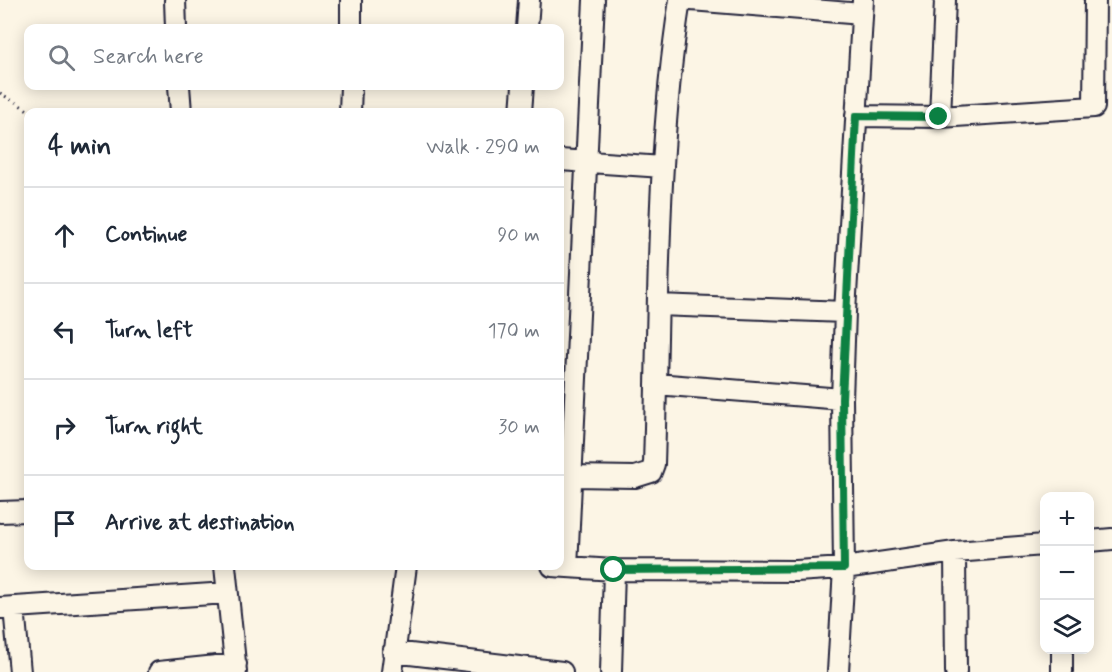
<!DOCTYPE html>
<html lang="en">
<head>
<meta charset="utf-8">
<style>
  :root { --surface:#fff; --page:#f6f6f7; --text:#1f2937; --muted:#747a83; --line:#e0e1e3 }
  body { margin:0; font-family:Mynerve,sans-serif; background:var(--page); color:var(--text) }
  .controls { position:absolute; right:18px; bottom:18px; display:grid; overflow:hidden; border-radius:12px; box-shadow:0 3px 15px #0003 }
  .controls button { width:54px; height:54px; display:grid; place-items:center; padding:0; border:0; border-bottom:2px solid var(--line); background:var(--surface); color:var(--text); font:30px sans-serif }
  .stop { position:absolute; width:18px; height:18px; margin:-14px; border:4px solid #0b8043; border-radius:50%; background:#fff }
  .stop.end { background:#0b8043; border-color:#fff; box-shadow:0 2px 6px #0008 }
  .list { margin:0; padding:0; list-style:none }
  h2 { display:flex; justify-content:space-between; align-items:center; height:78px; margin:0; padding:0 24px; font-size:26px }
  h2 small { font-size:20px; font-weight:400; color:var(--muted) }
  .list li { display:grid; grid-template-columns:39px 1fr auto; gap:18px; align-items:center; box-sizing:border-box; height:96px; padding:0 24px; border-top:2px solid var(--line) }
  .list b { display:block; font-size:22px; white-space:nowrap }
  .list em { font-size:20px; font-style:normal; color:var(--muted) }
  .icon { flex:none; width:33px; height:33px; fill:none; stroke:currentColor; stroke-width:2; stroke-linecap:round; stroke-linejoin:round }
  .map { position:relative; flex:none; width:1112px; height:672px; overflow:hidden }
  .search { position:absolute; background:var(--surface); box-shadow:0 3px 15px #0003; left:24px; top:24px; width:540px; height:66px; display:flex; align-items:center; gap:15px; box-sizing:border-box; padding:0 21px; border-radius:12px; color:var(--muted); font-size:22px }
  .panel { position:absolute; background:var(--surface); box-shadow:0 3px 15px #0003; left:24px; top:108px; width:540px; height:462px; border-radius:12px }
  .map>svg:first-child { display:block }
  .lines { fill:none; stroke-linecap:round; stroke-linejoin:round }
  .minor-casing { stroke:#22223b; stroke-width:24 }
  .path { stroke:#22223b; stroke-width:3; stroke-dasharray:1.5 4.5; stroke-linecap:butt }
  .minor { stroke:#fcf5e5; stroke-width:20 }
  .route { stroke:#0b8043; stroke-width:8 }
</style>
</head>
<body>
<div class="map">
<svg width="1112" height="672" viewBox="0 0 1112 672">
  <rect width="100%" height="100%" fill="#fcf5e5"/>
  <filter id="ink" filterUnits="userSpaceOnUse"><feTurbulence type="fractalNoise" baseFrequency=".0167" numOctaves="2"/><feDisplacementMap in="SourceGraphic" scale="12" xChannelSelector="R" yChannelSelector="G"/><feConvolveMatrix kernelMatrix="1 2 1 2 8 2 1 2 1" color-interpolation-filters="sRGB"/></filter>
  <g filter="url(#ink)">
    <g class="lines">
      <defs>
        <path id="minor" d="M175 0 176 28
          M351 0V28
          M691 0 862 14
          M527 28 529 0
          M179 86 181 112
          M350 112 351 86
          M521 112 523 86
          M856 116 940 117 1094 107 1095 0
          M940 117 945 0
          M560 160 663 167
          M658 305 845 312
          M656 384 842 399
          M572 476 635 477 651 472 654 464C659 309 656 153 680 0
          M0 512 28 511
          M1090 541 1112 539
          M955 552 956 672
          M225 566 236 672
          M552 566 614 570 796 571 844 568 955 552 1044 545
          M567 567 594 0
          M14 607 20 672
          M0 608 227 593
          M1062 650V672
          M393 652 562 672
          M159 672 236 664
          M392 672 406 566
          M611 672 614 570
          M838 672 844 568 842 399 845 312 863 0"/>
      </defs>
      <use href="#minor" class="minor-casing"/>
      <path class="path" d="M0 93 31 112"/>
      <use href="#minor" class="minor"/>
    </g>
  </g>
  <g class="lines" filter="url(#ink)">
    <path class="route" d="M614 570 844 568 842 399 856 116 939 117"/>
  </g>
</svg>
<div class="controls">
<button>+</button>
<button>−</button>
<button><svg class="icon" aria-label="layers" viewBox="0 0 24 24"><path d="M12 4l9 5-9 5-9-5zM3 14l9 5 9-5"/></svg></button>
</div>
<div class="stop" style="left:614px;top:570px"></div>
<div class="stop end" style="left:939px;top:117px"></div>
<div class="search"><svg class="icon" aria-label="search" viewBox="0 0 24 24"><circle cx="10" cy="10" r="6"/><path d="M15 15l6 6"/></svg>Search here</div>
<section class="panel">
<h2>4 min<small>Walk · 290 m</small></h2>
<ul class="list">
<li><svg class="icon" aria-label="ahead" viewBox="0 0 24 24"><path d="M12 20V5M6 11l6-6 6 6"/></svg><div><b>Continue</b></div><em>90 m</em></li>
<li><svg class="icon" aria-label="left" viewBox="0 0 24 24"><path d="M17 20v-9H6M10 6l-5 5 5 5"/></svg><div><b>Turn left</b></div><em>170 m</em></li>
<li><svg class="icon" aria-label="right" viewBox="0 0 24 24"><path d="M7 20v-9h11M14 6l5 5-5 5"/></svg><div><b>Turn right</b></div><em>30 m</em></li>
<li><svg class="icon" aria-label="arrive" viewBox="0 0 24 24"><path d="M6 21V4h12l-3 4 3 4H6"/></svg><div><b>Arrive at destination</b></div></li>
</ul>
</section>
</div>
</body>
</html>
